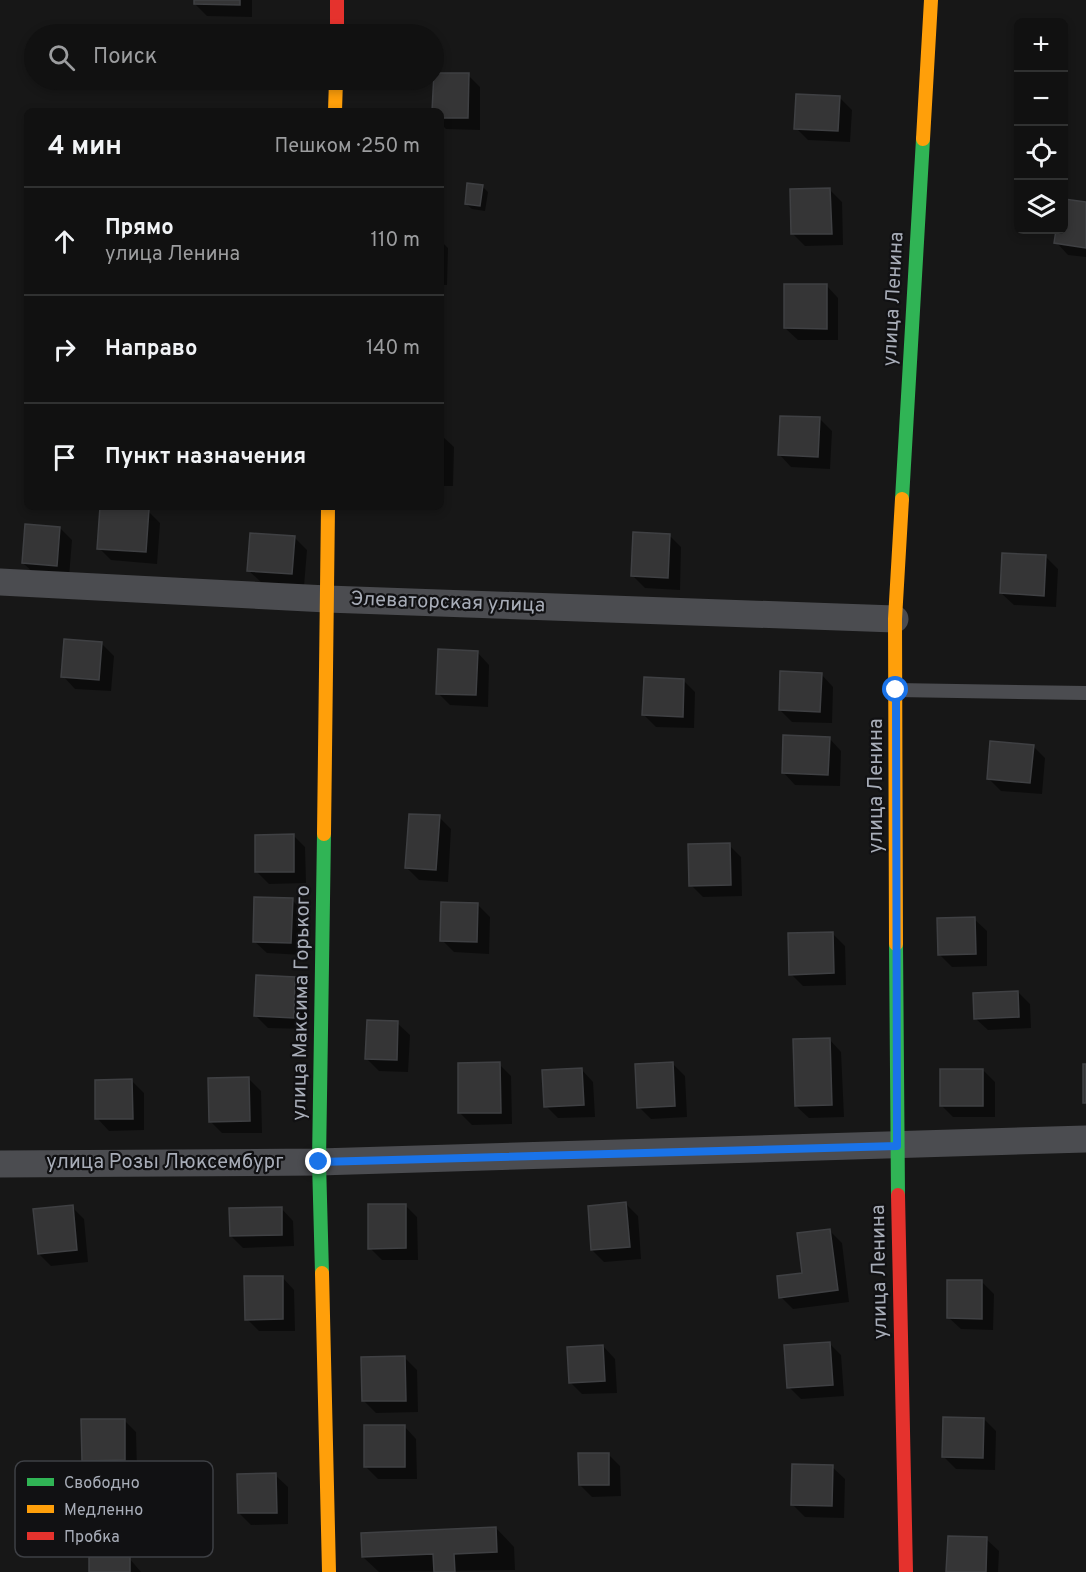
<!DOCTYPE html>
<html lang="ru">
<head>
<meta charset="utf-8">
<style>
  :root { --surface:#111; --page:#1a1a1a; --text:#f1f3f6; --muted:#9c9d9f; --line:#303131 }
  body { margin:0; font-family:Overpass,sans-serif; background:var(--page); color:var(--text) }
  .controls { position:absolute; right:18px; top:18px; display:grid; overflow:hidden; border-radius:9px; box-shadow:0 3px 9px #0003 }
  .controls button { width:54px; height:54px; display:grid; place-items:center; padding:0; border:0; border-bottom:2px solid var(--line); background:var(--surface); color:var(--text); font:30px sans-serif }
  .stop { position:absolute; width:18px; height:18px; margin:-14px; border:4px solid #1a73e8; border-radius:50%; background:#fff }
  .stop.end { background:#1a73e8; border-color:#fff; box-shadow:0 2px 6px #0008 }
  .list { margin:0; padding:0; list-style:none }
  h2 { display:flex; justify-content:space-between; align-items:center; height:78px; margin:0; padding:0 24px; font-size:26px }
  h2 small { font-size:20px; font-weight:400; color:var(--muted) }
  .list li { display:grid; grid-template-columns:39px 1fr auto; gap:18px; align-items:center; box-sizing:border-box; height:108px; padding:0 24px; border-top:2px solid var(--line) }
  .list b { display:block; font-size:22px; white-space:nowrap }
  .list p { margin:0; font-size:20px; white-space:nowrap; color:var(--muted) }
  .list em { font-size:20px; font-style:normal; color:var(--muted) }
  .icon { flex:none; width:33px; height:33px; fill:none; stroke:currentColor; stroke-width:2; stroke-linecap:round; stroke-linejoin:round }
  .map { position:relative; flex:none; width:1086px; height:1572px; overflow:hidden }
  .search { position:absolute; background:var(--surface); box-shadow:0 3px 9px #0003; left:24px; top:24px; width:420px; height:66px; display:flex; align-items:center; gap:15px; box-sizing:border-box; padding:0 21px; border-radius:33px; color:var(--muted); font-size:22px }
  .panel { position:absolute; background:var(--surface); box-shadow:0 3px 9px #0003; left:24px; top:108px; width:420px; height:402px; border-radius:9px }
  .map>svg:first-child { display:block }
  .shadow { fill:#0007 }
  .building { fill:#353536; stroke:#3f4043; stroke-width:1.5 }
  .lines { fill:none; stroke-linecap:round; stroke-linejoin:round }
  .lane { stroke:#4b4c50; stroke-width:14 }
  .street { stroke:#4b4c50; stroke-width:27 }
  .fast { stroke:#30b455; stroke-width:14 }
  .slow { stroke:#ff9f0a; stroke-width:14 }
  .jam { stroke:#e5322d; stroke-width:14 }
  .route { stroke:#1a73e8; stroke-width:8 }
  .labels { text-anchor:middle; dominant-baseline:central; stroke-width:4.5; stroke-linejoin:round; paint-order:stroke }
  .street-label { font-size:20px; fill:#a8adb8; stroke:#111113 }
  .key { fill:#111113; stroke:#3e4045; stroke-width:1.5 }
  .key-label { font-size:16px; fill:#a8adb8 }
</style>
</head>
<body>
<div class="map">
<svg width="1086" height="1572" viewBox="0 0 1086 1572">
  <rect width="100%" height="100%" fill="#171717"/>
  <path class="shadow" d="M195 0H252V17L207 16 195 4Z
    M468 75 480 87V130L446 129 441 124V111H434Z
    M839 97 852 110 850 142 808 140 796 128Z
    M482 186 488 192 485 211 472 209 466 204Z
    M830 190 842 202 843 245 805 246 793 234Z
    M1064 201 1086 204V257L1068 255 1056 242 1058 230H1064Z
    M441 241 448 248 447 285H441Z
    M826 285 838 298V340H798L785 328Z
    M820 419 832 431 830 469 791 467 779 454Z
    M441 435 454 447 453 486H441Z
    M148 511 160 523 157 564 111 560 99 548Z
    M60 528 72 540 69 577 36 575 23 563Z
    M669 535 681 547 680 590 645 588 633 576Z
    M295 538 307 550 304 586 261 582 248 570Z
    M1046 557 1058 569 1056 607 1014 605 1001 593Z
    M101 643 114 656 111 691 75 689 63 676Z
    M477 652 489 665 488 707 450 705 438 693Z
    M821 674 833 687 832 723 792 722 780 710Z
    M683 680 695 692 694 728 656 727 644 715Z
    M829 738 841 751 840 786 795 785 783 772Z
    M1033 746 1045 758 1042 794 1001 791 988 778Z
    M439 817 451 829 448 882 419 880 407 868Z
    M293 835 305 847 306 883 269 884 257 872Z
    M729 845 741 857 742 896 703 897 691 885Z
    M292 900 304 912 303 955 267 953 254 941Z
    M478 905 490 917 489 954 454 952 442 940Z
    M974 919 987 931V966L952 967 940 955Z
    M832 933 845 946 846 985 803 986 791 974Z
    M295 978 307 990 306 1029 268 1028 256 1016Z
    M1018 992 1030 1004 1031 1028 988 1030 975 1018Z
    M397 1023 410 1035 408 1072 379 1071 367 1059Z
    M829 1039 841 1052 844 1117 809 1118 796 1106Z
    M499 1064 511 1076 512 1124 472 1125 460 1113Z
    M673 1064 685 1076 687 1117 651 1119 639 1107Z
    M581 1069 593 1082 595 1117 558 1118 546 1106Z
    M983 1070 995 1082V1117H953L941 1105Z
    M249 1079 261 1091 262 1133H222L210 1121Z
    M132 1081 144 1093V1130L109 1131 97 1118Z
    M626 1204 638 1216 641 1259 604 1262 592 1250Z
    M405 1205 417 1217 418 1260H382L370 1248Z
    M72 1207 84 1219 88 1262 51 1266 39 1254Z
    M281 1208 293 1221 294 1246 243 1248 231 1236Z
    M830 1231 842 1243 849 1302 793 1309 781 1297 804 1274Z
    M282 1277 294 1290 295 1331H259L247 1319Z
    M982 1282 994 1294 993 1330 961 1329 948 1317Z
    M829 1343 841 1355 844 1396 801 1399 789 1387Z
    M603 1346 615 1359 617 1393 582 1394 570 1382Z
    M405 1358 417 1370 418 1412 376 1413 364 1401Z
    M984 1419 996 1431 995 1470 956 1469 944 1457Z
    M124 1420 136 1432 137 1472H96L84 1460Z
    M404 1426 416 1439 417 1479H378L366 1467Z
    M608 1454 620 1466 621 1496 592 1497 580 1485Z
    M832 1467 845 1479 844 1518 805 1517 793 1505Z
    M275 1475 288 1487V1524L251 1525 239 1513Z
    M496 1528 514 1547 515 1570 379 1572 363 1557Z
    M986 1539 999 1551 998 1572H948Z
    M129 1558 141 1572H90Z"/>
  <path class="building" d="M194 0H240V5L194 4Z
    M434 73H469L468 118H441V111H432Z
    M796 94 840 96 838 131 794 129Z
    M467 183 483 185 480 206 465 204Z
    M830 188 832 234H791L790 189Z
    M1064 199 1086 202V248L1054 243 1056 230H1064Z
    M784 284H827V329L784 328Z
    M780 416 820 417 818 457 778 455Z
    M100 507 149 509 146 552 97 549Z
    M25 524 60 527 57 566 22 563Z
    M633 532 670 534 668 578 631 576Z
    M250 533 295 536 292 574 247 571Z
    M1002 553 1046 555 1044 596 1000 593Z
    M64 639 102 642 99 680 61 677Z
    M438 649 478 651 476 695 436 694Z
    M780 671 822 673 820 712 779 710Z
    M644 677 684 679 683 717 642 715Z
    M783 735 830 737 828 775 782 773Z
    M990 741 1034 745 1030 783 987 779Z
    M409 814 440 815 436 870 405 868Z
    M294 834V872H255V835Z
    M730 843 731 885 689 886 688 844Z
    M254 897 293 898 291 943 253 942Z
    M441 902 478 903 477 942 440 941Z
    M975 917 976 954 938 955 937 918Z
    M833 932 834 973 789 975 788 933Z
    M256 975 295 977 294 1018 254 1016Z
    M1018 991 1019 1017 974 1019 973 993Z
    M367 1020 398 1021 397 1060 365 1059Z
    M830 1038 832 1105 795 1106 793 1039Z
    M500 1062 501 1113H458V1063Z
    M673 1062 675 1106 637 1108 635 1064Z
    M1083 1064H1086V1103H1083Z
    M582 1068 584 1105 544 1107 542 1070Z
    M940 1069H983V1106H940Z
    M249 1077 250 1121 209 1122 208 1078Z
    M132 1079 133 1119H95V1080Z
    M626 1202 630 1247 591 1250 588 1206Z
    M368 1204H406V1248L368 1249Z
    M73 1205 77 1250 38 1254 33 1209Z
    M282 1207V1235L230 1236 229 1208Z
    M830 1229 838 1290 779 1298 777 1276 802 1273 797 1233Z
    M244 1276H283V1319L245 1320Z
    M947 1280H982V1319L947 1318Z
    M830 1342 833 1385 787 1388 784 1345Z
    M603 1345 605 1381 569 1383 567 1347Z
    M405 1356 406 1401H362L361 1357Z
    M943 1417 984 1418 983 1458 942 1457Z
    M81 1419H125V1460L82 1461Z
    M364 1425H405V1467H364Z
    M578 1453H609V1485H579Z
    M792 1464 833 1465 832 1506 791 1505Z
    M276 1473 277 1513H238L237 1474Z
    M496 1527 497 1552 454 1554 455 1572H434L433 1554 362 1557 361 1533Z
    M948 1536 987 1537 986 1572H946Z
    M89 1557H130V1572H89Z"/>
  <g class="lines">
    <path class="lane" d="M896 690 1086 693"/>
    <path class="street" d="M0 582 327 599 895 619
      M0 1164 319 1162 1086 1139"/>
    <path class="fast" d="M902 499 923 139
      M896 944 898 1195
      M322 1273 319 1162 324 834"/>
    <path class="slow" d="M335 111 336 80
      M923 139 931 0
      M324 834 328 507
      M896 944 895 619 902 499
      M322 1273 329 1572"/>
    <path class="jam" d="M337 0V34
      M898 1195 906 1572"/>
  </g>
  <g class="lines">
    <path class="route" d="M319 1162 897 1146 896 690"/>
  </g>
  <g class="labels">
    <g class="street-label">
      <text transform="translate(894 299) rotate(-87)">улица Ленина</text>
      <text transform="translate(448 603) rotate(2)">Элеваторская улица</text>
      <text transform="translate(877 786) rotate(-90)">улица Ленина</text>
      <text transform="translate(302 1003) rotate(-89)">улица Максима Горького</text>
      <text x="165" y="1163">улица Розы Люксембург</text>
      <text transform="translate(880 1272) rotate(-91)">улица Ленина</text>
    </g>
  </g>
  <rect x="15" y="1461" width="198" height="96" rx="9" class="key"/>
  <rect x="27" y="1478" width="27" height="8" fill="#30b455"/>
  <rect x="27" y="1505" width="27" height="8" fill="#ff9f0a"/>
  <rect x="27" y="1532" width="27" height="8" fill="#e5322d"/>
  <g class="key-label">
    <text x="64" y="1488">Свободно</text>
    <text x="64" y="1515">Медленно</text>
    <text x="64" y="1542">Пробка</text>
  </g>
</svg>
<div class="controls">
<button>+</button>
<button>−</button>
<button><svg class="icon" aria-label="locate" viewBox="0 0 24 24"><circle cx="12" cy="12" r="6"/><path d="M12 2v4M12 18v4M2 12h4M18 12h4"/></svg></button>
<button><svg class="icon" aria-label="layers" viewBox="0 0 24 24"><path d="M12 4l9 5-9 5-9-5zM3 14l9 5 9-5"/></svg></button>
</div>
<div class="stop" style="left:896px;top:690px"></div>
<div class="stop end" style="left:319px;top:1162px"></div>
<div class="search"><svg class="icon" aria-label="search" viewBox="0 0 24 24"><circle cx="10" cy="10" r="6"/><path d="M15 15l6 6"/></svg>Поиск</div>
<section class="panel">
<h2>4 мин<small>Пешком · 250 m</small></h2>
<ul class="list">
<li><svg class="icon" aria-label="ahead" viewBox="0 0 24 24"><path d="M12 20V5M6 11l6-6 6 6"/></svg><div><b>Прямо</b><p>улица Ленина</p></div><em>110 m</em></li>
<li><svg class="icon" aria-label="right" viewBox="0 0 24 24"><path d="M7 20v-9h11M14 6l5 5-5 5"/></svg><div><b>Направо</b></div><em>140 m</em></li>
<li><svg class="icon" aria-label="arrive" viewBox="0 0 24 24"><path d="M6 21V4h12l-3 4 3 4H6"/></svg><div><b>Пункт назначения</b></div></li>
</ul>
</section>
</div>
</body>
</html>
